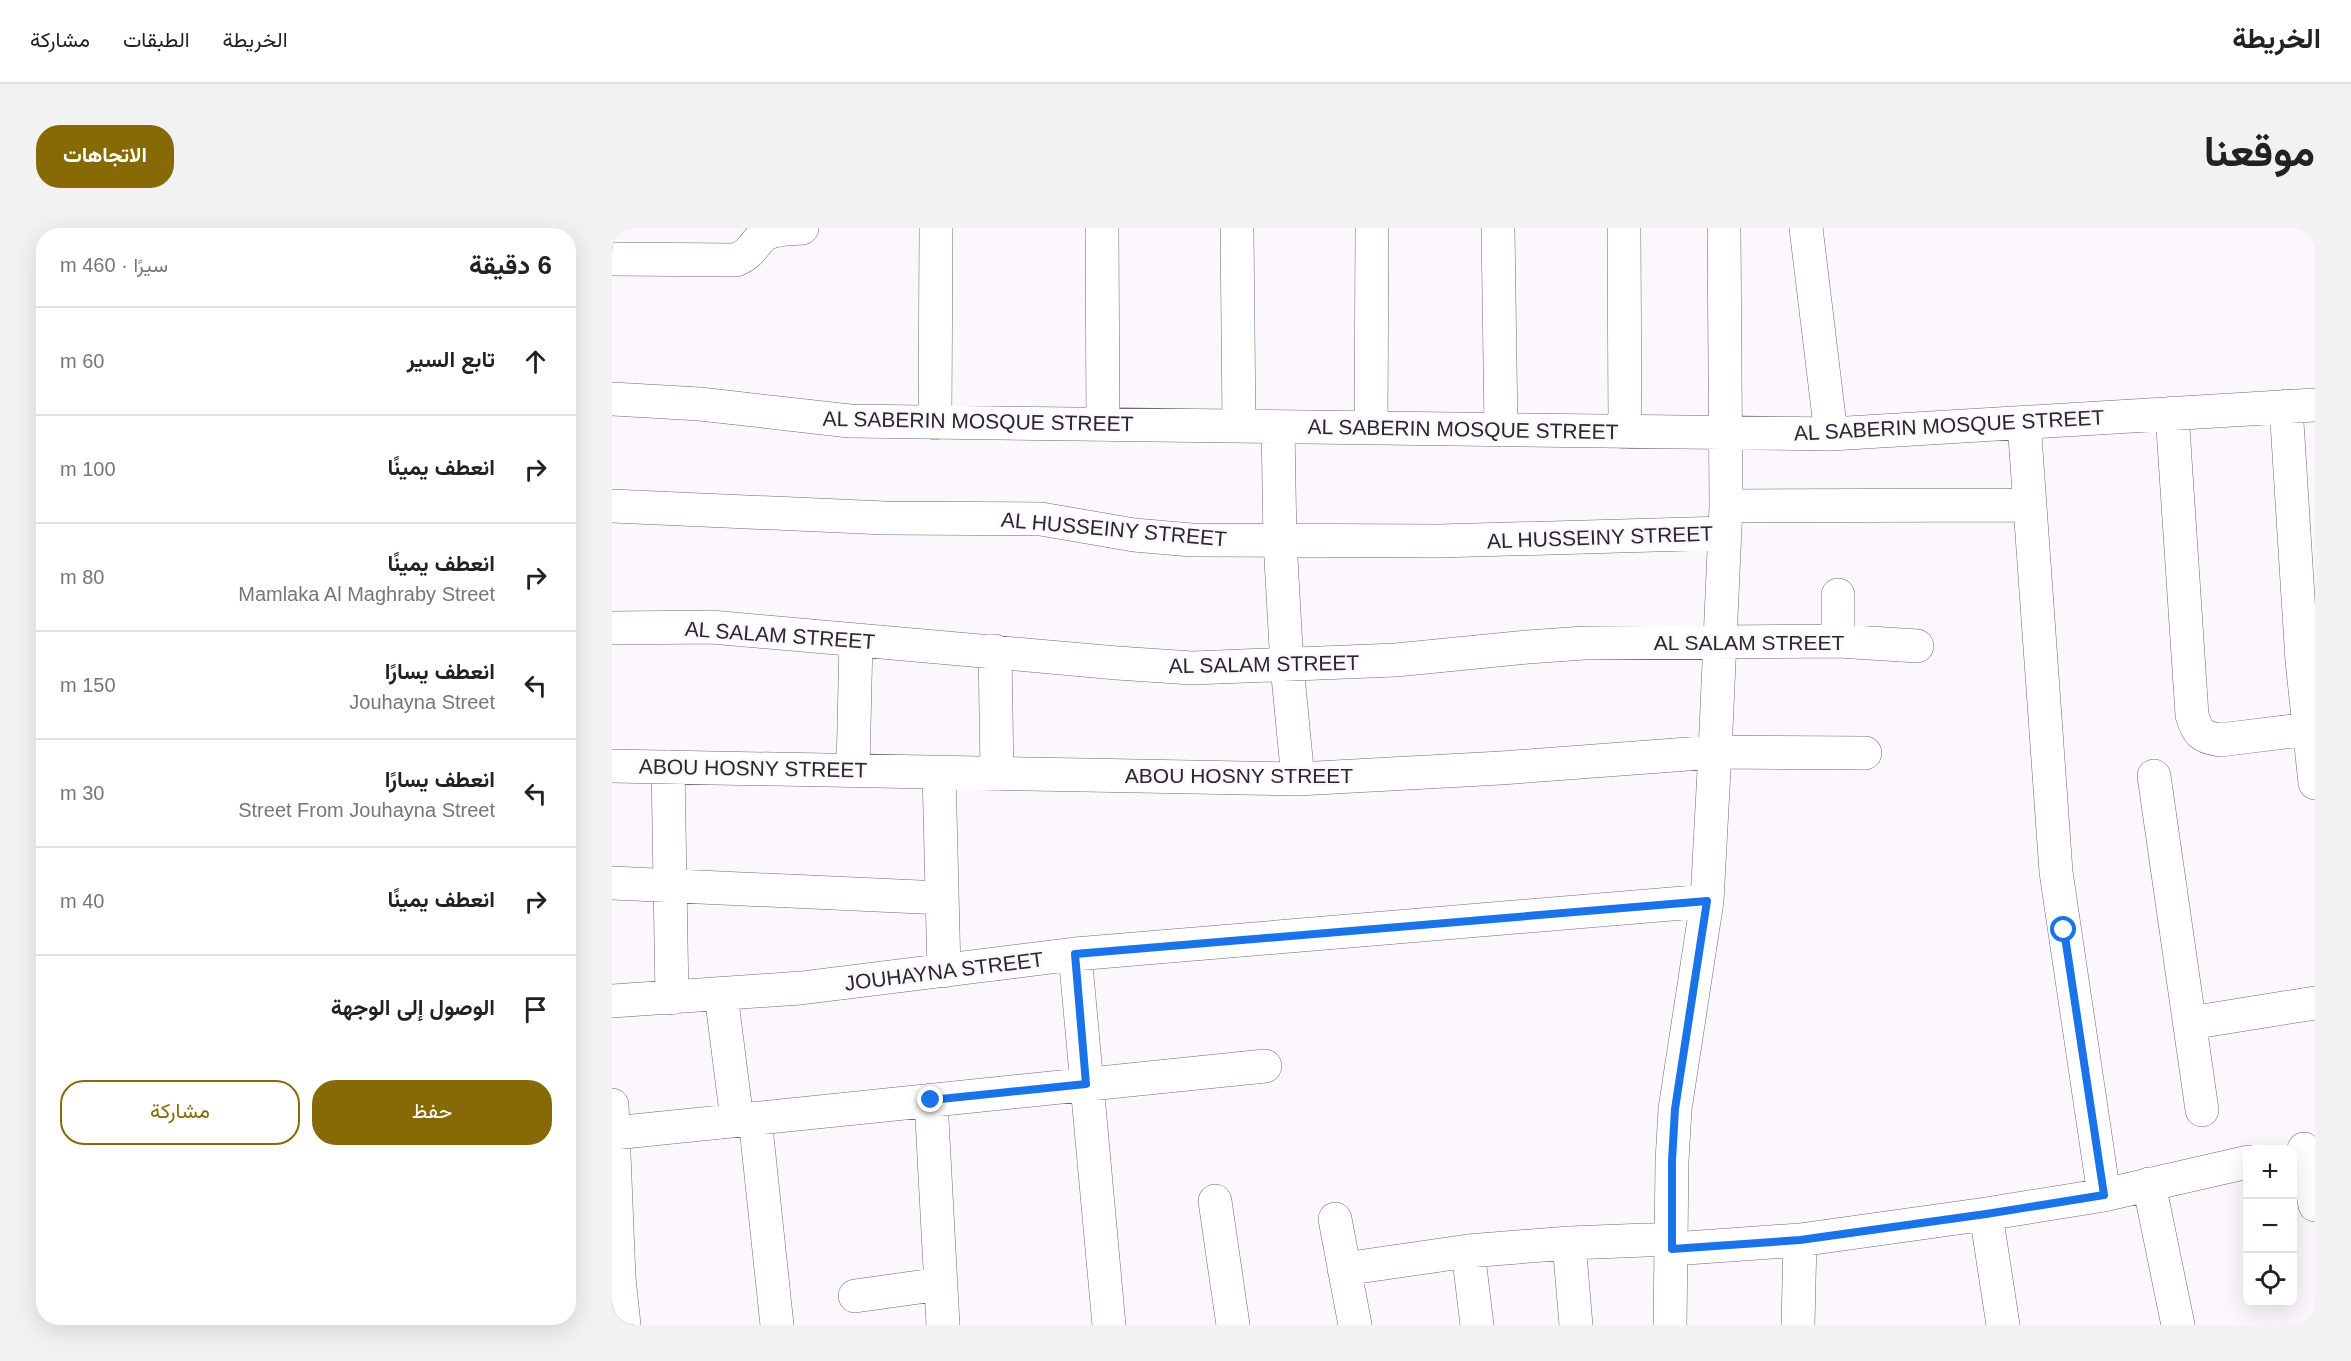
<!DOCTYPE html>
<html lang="ar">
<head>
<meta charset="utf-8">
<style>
  :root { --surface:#fff; --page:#f2f2f2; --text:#222; --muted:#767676; --line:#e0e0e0; --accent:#876905 }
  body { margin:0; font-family:Helvetica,Vazirmatn,sans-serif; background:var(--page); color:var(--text); direction:rtl }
  .controls { position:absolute; right:18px; bottom:18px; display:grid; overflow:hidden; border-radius:12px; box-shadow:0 6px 24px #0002 }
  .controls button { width:54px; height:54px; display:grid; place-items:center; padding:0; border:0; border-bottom:2px solid var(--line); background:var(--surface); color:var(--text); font:30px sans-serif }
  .stop { position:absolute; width:18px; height:18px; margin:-14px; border:4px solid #1a73e8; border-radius:50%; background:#fff }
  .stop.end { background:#1a73e8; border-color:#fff; box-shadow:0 2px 6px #0008 }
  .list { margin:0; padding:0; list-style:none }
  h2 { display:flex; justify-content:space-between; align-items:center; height:78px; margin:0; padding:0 24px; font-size:26px }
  h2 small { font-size:20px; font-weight:400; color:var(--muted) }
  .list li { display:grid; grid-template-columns:39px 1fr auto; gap:18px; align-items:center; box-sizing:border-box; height:108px; padding:0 24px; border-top:2px solid var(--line) }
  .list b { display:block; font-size:22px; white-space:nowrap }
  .list p { margin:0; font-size:20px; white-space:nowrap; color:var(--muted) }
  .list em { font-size:20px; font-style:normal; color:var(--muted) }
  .actions { display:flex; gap:12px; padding:18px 24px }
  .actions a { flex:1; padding:14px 0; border:2px solid var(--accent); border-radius:24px; text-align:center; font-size:21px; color:var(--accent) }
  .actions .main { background:var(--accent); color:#fff }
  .icon { flex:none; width:33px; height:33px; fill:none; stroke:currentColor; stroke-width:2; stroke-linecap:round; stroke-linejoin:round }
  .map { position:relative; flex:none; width:1703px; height:1097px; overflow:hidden; direction:ltr; border-radius:24px }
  header { display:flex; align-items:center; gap:36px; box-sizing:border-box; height:84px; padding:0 30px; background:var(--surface); border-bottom:2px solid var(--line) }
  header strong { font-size:28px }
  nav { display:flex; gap:33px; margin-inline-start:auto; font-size:21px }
  .intro { display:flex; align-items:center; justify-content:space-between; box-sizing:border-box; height:144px; padding:0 36px }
  h1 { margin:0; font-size:42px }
  .button { padding:15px 27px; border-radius:24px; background:var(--accent); color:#fff; font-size:21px; font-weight:700 }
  main { display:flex; gap:36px; padding:0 36px }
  aside { flex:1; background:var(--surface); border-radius:24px; box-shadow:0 6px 24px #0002 }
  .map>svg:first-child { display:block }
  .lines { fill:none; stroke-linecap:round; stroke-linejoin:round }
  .minor-casing { stroke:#6e6b70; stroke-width:34 }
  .minor { stroke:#fff; stroke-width:33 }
  .route { stroke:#1a73e8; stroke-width:8 }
  .labels { text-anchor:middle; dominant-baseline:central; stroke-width:4.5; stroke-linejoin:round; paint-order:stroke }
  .street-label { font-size:21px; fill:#29282a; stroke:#fbf7fd }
</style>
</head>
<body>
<header>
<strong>الخريطة</strong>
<nav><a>الخريطة</a><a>الطبقات</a><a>مشاركة</a></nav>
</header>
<div class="intro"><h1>موقعنا</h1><a class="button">الاتجاهات</a></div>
<main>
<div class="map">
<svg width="1703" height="1097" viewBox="0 0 1703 1097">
  <rect width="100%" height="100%" fill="#fbf7fd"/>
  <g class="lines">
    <defs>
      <path id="minor" d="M490 0 491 197
        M625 0 627 198
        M886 0 889 202
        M1012 0 1013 204
        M1194 0 1219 206
        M0 31 124 32C142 24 140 17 152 7 163 0 177 1 190 0
        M0 171 88 176 238 193 1219 206 1703 177
        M1674 178 1690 433 1703 555
        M1560 185 1580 487C1585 505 1589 509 1608 512L1697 501
        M1412 194 1444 644 1492 967
        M323 195 324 0
        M666 199 668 313 675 438 686 551
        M759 200 760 0
        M0 278 273 290 429 291 522 307 580 312 828 313 1113 305
        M1114 278 1417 277
        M0 400 99 399 505 435 580 440 784 432 916 419 972 415 1226 413 1305 418
        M1226 413V367
        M383 423 385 544
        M0 538 686 551 889 540 1103 524 1253 525
        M56 539 60 770
        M241 542 244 412
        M327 544 332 743
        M1542 548 1590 882
        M0 655 330 670
        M463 726 497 1097
        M109 766 125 892
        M0 773 189 760 463 726 1095 673
        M1578 795 1703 775
        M319 872 331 1097
        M0 877 7 1050 12 1097
        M143 890 165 1097
        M2 905 653 838
        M1692 921 1703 977
        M1537 956 1566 1097
        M603 973 621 1097
        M1374 986 1391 1097
        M723 991 743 1097
        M957 1015 964 1097
        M1060 1021 1188 1012 1374 986 1492 967 1636 934
        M856 1023 865 1097
        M732 1041 856 1023 957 1015 1060 1011
        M243 1068 329 1056
        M1058 1097 1060 933 1063 881 1095 673 1103 524 1114 278 1112 0
        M1186 1097 1188 1012"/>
    </defs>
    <use href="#minor" class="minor-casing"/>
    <use href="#minor" class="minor"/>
  </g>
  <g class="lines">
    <path class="route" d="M319 872 474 856 463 726 1095 673 1063 881 1060 933V1021L1188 1012 1374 986 1492 967 1452 702"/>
  </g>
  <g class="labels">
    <g class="street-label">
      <text transform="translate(366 193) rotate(1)">AL SABERIN MOSQUE STREET</text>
      <text transform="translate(1337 197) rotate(-3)">AL SABERIN MOSQUE STREET</text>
      <text transform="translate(851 201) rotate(1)">AL SABERIN MOSQUE STREET</text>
      <text transform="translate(502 301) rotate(5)">AL HUSSEINY STREET</text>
      <text transform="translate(988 309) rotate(-2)">AL HUSSEINY STREET</text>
      <text transform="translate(168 407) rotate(4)">AL SALAM STREET</text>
      <text x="1137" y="414">AL SALAM STREET</text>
      <text transform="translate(652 436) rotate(-1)">AL SALAM STREET</text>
      <text transform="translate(141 540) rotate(1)">ABOU HOSNY STREET</text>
      <text x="627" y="547">ABOU HOSNY STREET</text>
      <text transform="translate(332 743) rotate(-7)">JOUHAYNA STREET</text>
    </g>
  </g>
</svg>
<div class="controls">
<button>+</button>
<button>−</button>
<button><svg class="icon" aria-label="locate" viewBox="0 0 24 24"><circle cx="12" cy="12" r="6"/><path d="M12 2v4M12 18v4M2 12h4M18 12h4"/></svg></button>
</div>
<div class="stop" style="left:1452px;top:702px"></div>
<div class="stop end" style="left:319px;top:872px"></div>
</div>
<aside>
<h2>6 دقيقة<small>سيرًا · 460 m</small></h2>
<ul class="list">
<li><svg class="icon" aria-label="ahead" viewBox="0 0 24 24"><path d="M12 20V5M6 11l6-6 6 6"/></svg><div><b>تابع السير</b></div><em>60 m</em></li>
<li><svg class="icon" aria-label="right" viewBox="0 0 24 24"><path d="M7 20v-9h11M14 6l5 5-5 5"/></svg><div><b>انعطف يمينًا</b></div><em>100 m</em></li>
<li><svg class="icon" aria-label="right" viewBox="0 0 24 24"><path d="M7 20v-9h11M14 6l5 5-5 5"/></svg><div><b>انعطف يمينًا</b><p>Mamlaka Al Maghraby Street</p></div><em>80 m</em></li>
<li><svg class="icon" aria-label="left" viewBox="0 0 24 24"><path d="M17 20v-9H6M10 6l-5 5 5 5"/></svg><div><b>انعطف يسارًا</b><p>Jouhayna Street</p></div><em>150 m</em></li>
<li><svg class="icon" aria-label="left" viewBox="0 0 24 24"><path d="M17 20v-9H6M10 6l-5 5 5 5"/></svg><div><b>انعطف يسارًا</b><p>Street From Jouhayna Street</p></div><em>30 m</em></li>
<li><svg class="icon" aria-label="right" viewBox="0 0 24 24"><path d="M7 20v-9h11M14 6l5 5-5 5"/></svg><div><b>انعطف يمينًا</b></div><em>40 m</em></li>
<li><svg class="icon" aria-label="arrive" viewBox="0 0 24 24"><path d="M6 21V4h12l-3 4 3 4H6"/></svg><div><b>الوصول إلى الوجهة</b></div></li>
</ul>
<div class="actions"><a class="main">حفظ</a><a>مشاركة</a></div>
</aside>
</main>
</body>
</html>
